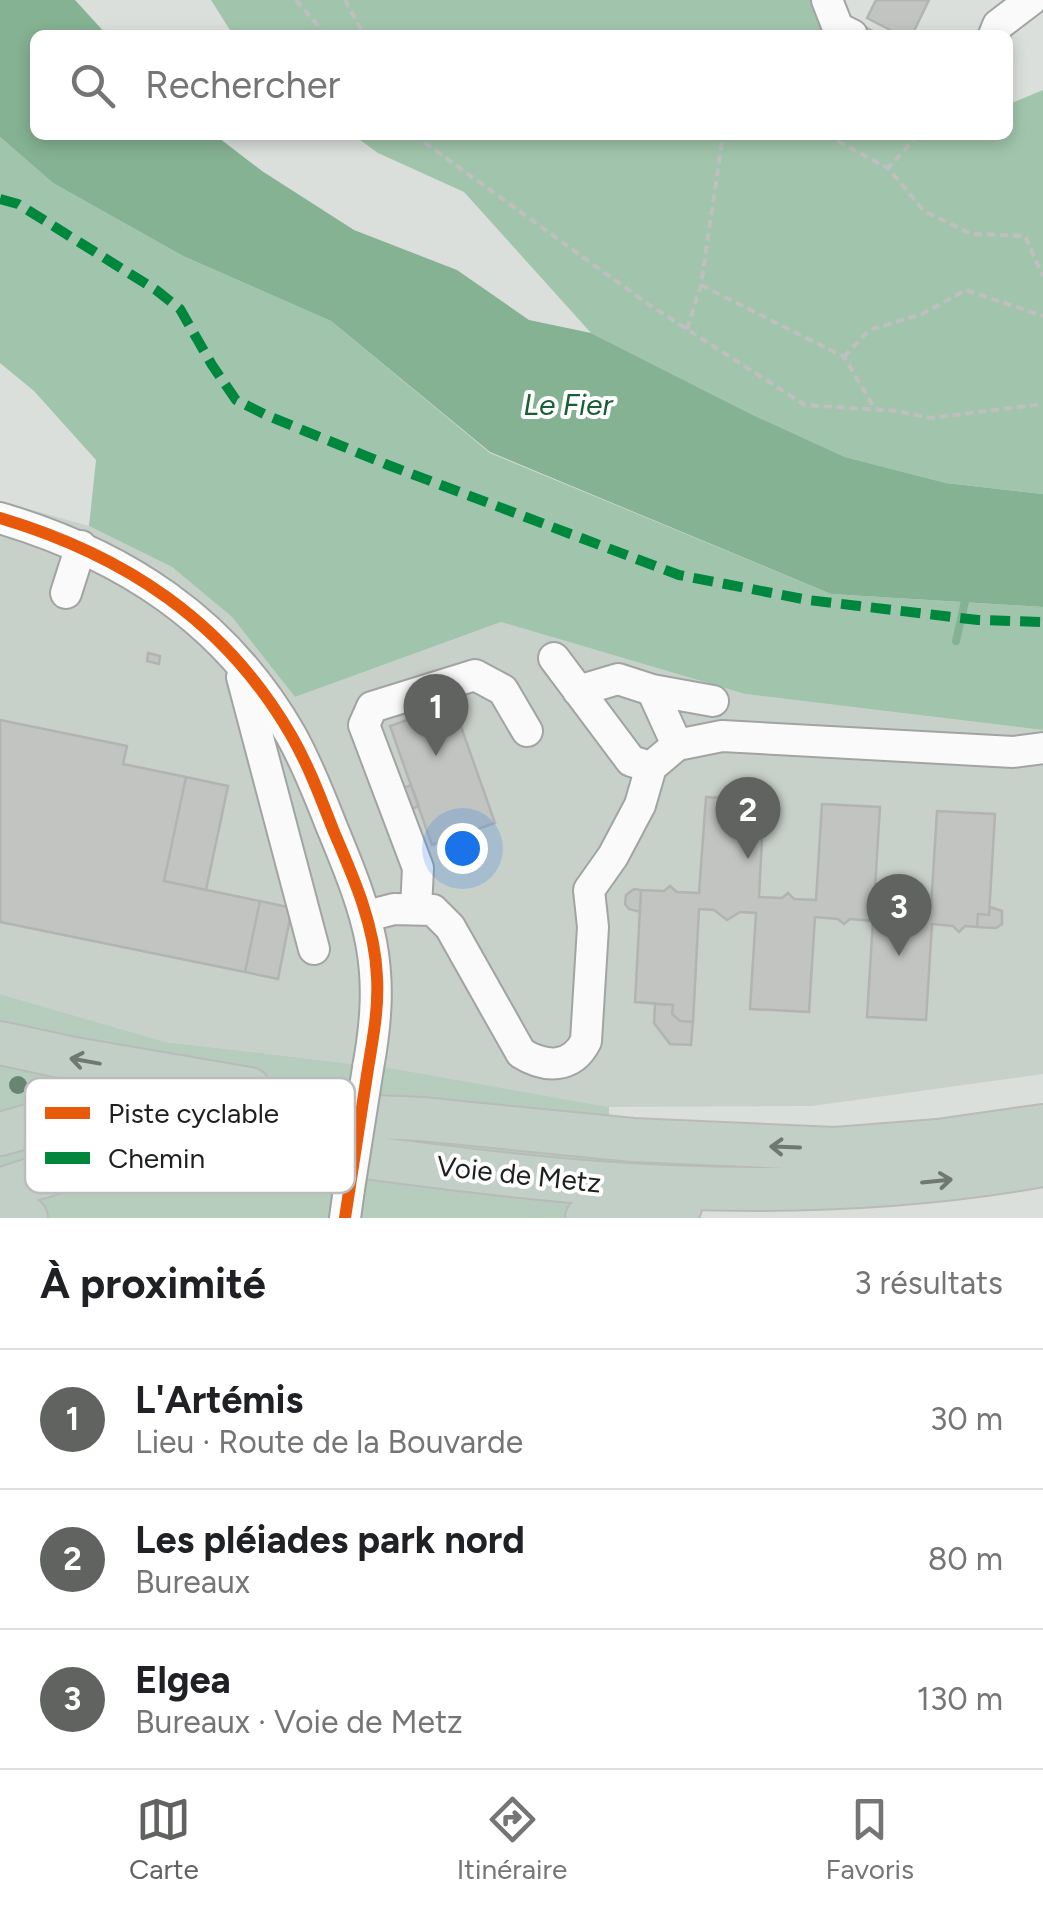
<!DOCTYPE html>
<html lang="fr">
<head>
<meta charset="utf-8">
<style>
  :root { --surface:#fff; --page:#f2f2f2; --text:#202124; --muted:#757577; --line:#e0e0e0; --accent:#606360 }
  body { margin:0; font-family:Figtree,sans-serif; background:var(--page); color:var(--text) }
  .you { position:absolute; left:462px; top:848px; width:35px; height:35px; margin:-25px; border:8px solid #fff; border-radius:50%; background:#1a73e8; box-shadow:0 0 0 15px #1a73e833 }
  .badge { display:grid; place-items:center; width:65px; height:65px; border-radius:50%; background:var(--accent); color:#fff; font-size:32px; font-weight:700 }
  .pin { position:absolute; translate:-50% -82px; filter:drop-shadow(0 2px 5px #0008) }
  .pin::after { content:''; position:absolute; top:52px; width:35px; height:30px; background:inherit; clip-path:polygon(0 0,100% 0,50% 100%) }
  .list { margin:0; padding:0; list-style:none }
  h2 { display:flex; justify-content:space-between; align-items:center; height:130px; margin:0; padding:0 40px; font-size:42px }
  h2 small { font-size:32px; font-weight:400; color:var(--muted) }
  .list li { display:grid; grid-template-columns:65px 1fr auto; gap:30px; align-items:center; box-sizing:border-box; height:140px; padding:0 40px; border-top:2px solid var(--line) }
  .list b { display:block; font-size:38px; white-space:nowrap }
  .list p { margin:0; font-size:32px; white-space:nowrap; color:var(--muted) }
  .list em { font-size:32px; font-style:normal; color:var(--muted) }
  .icon { flex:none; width:55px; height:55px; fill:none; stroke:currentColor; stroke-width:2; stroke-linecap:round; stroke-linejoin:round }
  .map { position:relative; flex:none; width:1043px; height:1218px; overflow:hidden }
  .search { position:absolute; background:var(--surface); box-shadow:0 5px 15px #0003; left:30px; right:30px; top:30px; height:110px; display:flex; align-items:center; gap:25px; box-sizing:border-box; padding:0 35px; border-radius:15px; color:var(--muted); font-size:38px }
  .sheet { height:550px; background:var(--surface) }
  nav { display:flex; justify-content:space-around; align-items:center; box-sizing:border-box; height:140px; border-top:2px solid var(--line); background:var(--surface); font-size:28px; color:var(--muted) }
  nav a { display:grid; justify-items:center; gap:5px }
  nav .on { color:var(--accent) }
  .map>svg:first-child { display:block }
  .built { fill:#c8d0ca }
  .green { fill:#b6ccbc }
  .forest { fill:#a1c5ac }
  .water { fill:#85b293 }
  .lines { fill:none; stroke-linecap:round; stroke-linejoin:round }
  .stream { stroke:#85b293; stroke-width:8 }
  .building { fill:#c1c4c1; stroke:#b1b4b2; stroke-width:2.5 }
  .minor-casing { stroke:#a1a4a2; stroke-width:34 }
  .highway-casing { stroke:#b8bbb9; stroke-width:46 }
  .path { stroke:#bfbfbf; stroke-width:4; stroke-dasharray:8 5; stroke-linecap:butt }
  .minor { stroke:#fafafa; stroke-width:30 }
  .highway { stroke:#c2cfc7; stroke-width:42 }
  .minor-bridge-casing { stroke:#a1a4a2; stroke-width:34; stroke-linecap:butt }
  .minor-bridge { stroke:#fafafa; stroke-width:30 }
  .quiet { stroke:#00873e; stroke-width:10; stroke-dasharray:20 10; stroke-linecap:butt }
  .cycleway-casing { stroke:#fff; stroke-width:19 }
  .cycleway { stroke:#e8590c; stroke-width:12 }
  .tree { fill:#688574 }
  .oneway { stroke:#707872 }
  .labels { text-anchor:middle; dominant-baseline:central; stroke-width:8; stroke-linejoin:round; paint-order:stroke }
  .street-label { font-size:28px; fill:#1d201e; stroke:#fff }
  .water-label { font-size:30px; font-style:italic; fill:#195f36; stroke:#fff }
  .key { fill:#fff; stroke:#bbbcbc; stroke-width:2.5 }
  .key-label { font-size:28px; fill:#1d201e }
</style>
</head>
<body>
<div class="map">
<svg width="1043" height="1218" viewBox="0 0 1043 1218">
  <rect width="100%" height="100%" fill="#dbdfdc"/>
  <path class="built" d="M0 501 89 526 172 567 232 617 295 697 501 622 745 694 1043 730V1074L812 1106 609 1107 396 1069 166 1042 0 994Z"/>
  <path class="green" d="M0 994 166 1042 396 1069 609 1107 607 1218H0Z"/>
  <path class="forest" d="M211 0H820L882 35H233Z
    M1043 90V494L946 483 845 457 753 415 591 333 464 192 378 153 353 135H1008V101L1012 103Z
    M0 137 53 183 183 256 331 321 490 453 831 594 1043 607V730L745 694 501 622 295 697 232 617 172 567 89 526 96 460 34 391 0 363Z"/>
  <path class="water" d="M0 0H75L107 35H35V135H215L262 171 354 230 457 270 529 320 591 333 753 415 845 457 946 483 1043 494V607L831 594 490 452 331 321 183 256 53 183 0 137Z"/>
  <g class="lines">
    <path class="stream" d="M956 641 966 597"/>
  </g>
  <path class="building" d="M876 0H929L912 35H900L867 18Z
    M148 653 160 656 159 664 147 661Z
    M453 704 495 823 432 845 390 726Z
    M0 720 127 746 123 764 186 777 164 881 260 901 245 972 0 922Z
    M186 777 228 786 206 890 164 881Z
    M411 785 419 806 411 809 404 788Z
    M735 786 743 791 745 799 723 798 726 789Z
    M706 797 764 801 759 897 782 898 788 893 794 899 816 900 822 804 880 807 874 904 890 905 902 897 915 906 931 907 937 811 995 814 989 915 978 914 977 927 965 926 959 932 953 926 932 924 926 1020 867 1017 873 921 850 919 844 924 838 919 815 917 809 1012 750 1009 756 913 740 912 727 920 714 910 699 909 693 1022 680 1021 672 1014 673 1005 635 1002 641 890 664 891 670 886 677 892 699 893Z
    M634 889 641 890 640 912 629 909 625 904 626 895Z
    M260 901 292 908 278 979 245 972Z
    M990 907 1002 911V924L996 928 977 927 978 914 989 915Z
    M655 1004 673 1005 672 1014 680 1021 693 1022 691 1045 670 1044 654 1023Z"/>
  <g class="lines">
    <defs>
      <path id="minor" d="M827 0 838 28 852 35
        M994 35 998 25 1031 0
        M0 518C124 555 225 620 291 735 307 764 319 794 331 825 370 919 387 965 368 1068
        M66 593 81 546
        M554 658 631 761 651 767
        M242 677 314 949
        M652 690 713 701
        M578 691 618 679 652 690 677 745
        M416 909 418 868 364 725 372 707 475 675 503 690 527 731
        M367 916 394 909 433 910 450 927 521 1053C545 1068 572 1069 586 1041L593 927 589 890 613 856 640 805 651 767 677 745 722 736 1013 752 1043 748
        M345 1218 349 1189"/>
      <path id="highway" d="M0 1043 74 1059 249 1089
        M0 1134 36 1124 115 1113 190 1109 422 1119 633 1140 835 1149 938 1141 1043 1126
        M0 1190C82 1160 173 1146 260 1147 305 1147 350 1155 395 1161 457 1169 521 1177 583 1182 736 1194 892 1192 1043 1165
        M0 1202 26 1218
        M587 1218 680 1207"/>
    </defs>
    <use href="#minor" class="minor-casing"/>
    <use href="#highway" class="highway-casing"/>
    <path class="path" d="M296 0 326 35
      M345 0 364 35
      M414 135 648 304 805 405 897 411 930 418 1043 404
      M826 135 888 168
      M918 135 888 168 924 211 971 234 1025 236 1043 276
      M701 285 844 357 875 409
      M687 329 701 285 723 135
      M844 357 869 330 922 314 966 290 1043 316"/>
    <use href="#minor" class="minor"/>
    <use href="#highway" class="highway"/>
    <defs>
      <path id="minor-bridge" d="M349 1189 368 1068"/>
    </defs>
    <use href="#minor-bridge" class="minor-bridge-casing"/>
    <use href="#minor-bridge" class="minor-bridge"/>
    <path class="quiet" d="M0 199 18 204 156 290 180 309 212 365 236 400 266 415 388 465 679 575 808 600 978 620 1043 622"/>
    <defs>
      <path id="cycleway" d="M0 518C124 555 225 621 291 735 309 766 321 799 334 832 354 878 375 926 377 977 379 1011 372 1042 367 1075 360 1123 352 1170 345 1218"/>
    </defs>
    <use href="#cycleway" class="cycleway-casing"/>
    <use href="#cycleway" class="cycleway"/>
  </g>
  <circle class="tree" cx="18" cy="1085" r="9"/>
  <defs><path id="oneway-shaft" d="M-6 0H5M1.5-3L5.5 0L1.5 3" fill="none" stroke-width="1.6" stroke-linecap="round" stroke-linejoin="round" transform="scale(2.5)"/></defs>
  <g class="oneway">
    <use href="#oneway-shaft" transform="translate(85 1061) rotate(-170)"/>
    <use href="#oneway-shaft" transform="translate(785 1147) rotate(-178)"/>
    <use href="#oneway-shaft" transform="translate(937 1181) rotate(-6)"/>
  </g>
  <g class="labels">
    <g class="street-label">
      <text transform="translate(519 1174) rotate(6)">Voie de Metz</text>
    </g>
    <g class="water-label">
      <text x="568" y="404">Le Fier</text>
    </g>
  </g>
  <rect x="25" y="1078" width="330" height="115" rx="15" class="key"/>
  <rect x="45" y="1107" width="45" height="12" fill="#e8590c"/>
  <rect x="45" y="1152" width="45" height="12" fill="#00873e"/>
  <g class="key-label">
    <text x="108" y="1123">Piste cyclable</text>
    <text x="108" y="1168">Chemin</text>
  </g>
</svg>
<div class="you"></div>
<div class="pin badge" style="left:436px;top:756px">1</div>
<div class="pin badge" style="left:748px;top:859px">2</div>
<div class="pin badge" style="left:899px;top:956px">3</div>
<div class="search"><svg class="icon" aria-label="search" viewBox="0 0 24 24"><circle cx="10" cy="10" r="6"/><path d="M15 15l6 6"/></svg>Rechercher</div>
</div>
<section class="sheet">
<h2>À proximité<small>3 résultats</small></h2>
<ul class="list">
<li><span class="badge">1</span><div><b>L'Artémis</b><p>Lieu · Route de la Bouvarde</p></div><em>30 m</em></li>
<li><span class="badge">2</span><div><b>Les pléiades park nord</b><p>Bureaux</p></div><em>80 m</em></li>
<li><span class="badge">3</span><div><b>Elgea</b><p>Bureaux · Voie de Metz</p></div><em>130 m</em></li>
</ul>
</section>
<nav>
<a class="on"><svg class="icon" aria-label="map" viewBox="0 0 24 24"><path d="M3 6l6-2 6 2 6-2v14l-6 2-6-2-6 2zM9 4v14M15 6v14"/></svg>Carte</a>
<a><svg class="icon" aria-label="directions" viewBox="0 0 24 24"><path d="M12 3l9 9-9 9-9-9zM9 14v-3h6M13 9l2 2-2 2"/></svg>Itinéraire</a>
<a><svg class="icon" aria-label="saved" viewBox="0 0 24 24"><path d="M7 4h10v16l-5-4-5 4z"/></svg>Favoris</a>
</nav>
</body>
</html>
